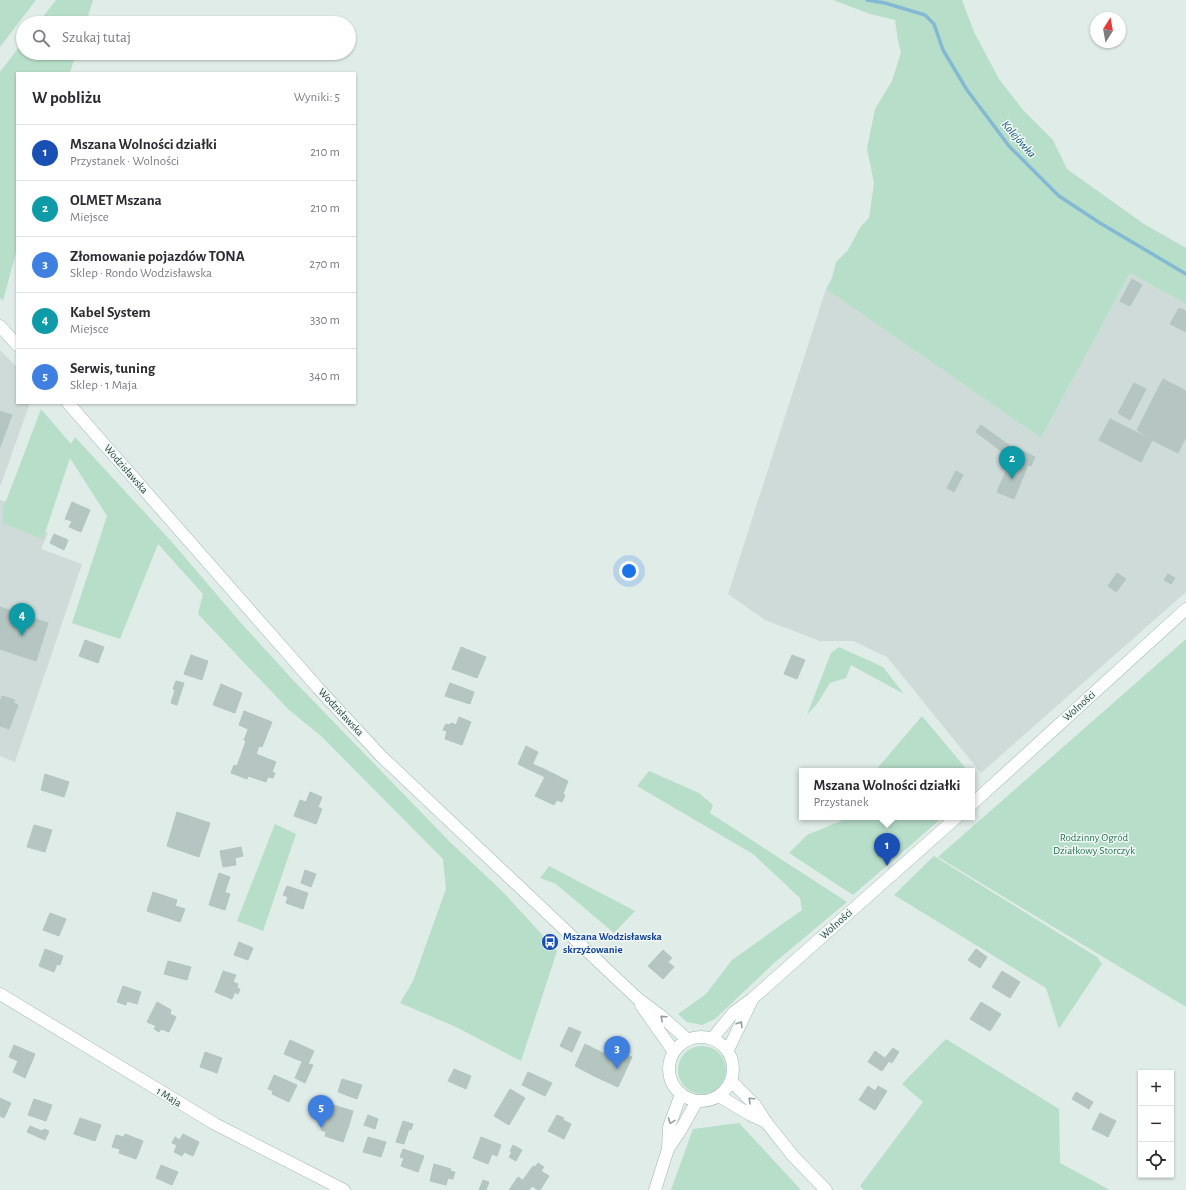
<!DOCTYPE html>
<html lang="pl">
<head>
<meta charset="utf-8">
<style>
  :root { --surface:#fff; --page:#f7f7f7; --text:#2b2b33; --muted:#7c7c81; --line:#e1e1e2; --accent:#885c40 }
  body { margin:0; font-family:"Alegreya Sans",sans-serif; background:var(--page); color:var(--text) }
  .controls { position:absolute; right:12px; bottom:12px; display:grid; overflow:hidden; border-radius:0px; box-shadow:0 1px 3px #0004 }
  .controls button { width:36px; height:36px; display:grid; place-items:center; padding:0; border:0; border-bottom:1px solid var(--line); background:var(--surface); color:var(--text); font:20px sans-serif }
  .compass { position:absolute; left:1090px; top:12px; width:36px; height:36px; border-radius:50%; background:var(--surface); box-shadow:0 1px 3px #0004; rotate:11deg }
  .you { position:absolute; left:629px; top:571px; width:14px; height:14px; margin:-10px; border:3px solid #fff; border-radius:50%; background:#1a73e8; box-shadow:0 0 0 6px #1a73e833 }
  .badge { display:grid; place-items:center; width:26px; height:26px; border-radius:50%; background:var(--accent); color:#fff; font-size:13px; font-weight:700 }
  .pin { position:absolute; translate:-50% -33px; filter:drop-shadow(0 1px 2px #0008) }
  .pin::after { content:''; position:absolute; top:21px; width:14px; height:12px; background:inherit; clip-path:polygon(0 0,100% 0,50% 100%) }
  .popup { position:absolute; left:799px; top:768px; width:176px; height:52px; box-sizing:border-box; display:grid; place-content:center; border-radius:0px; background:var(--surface); filter:drop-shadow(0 1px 3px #0005); font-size:13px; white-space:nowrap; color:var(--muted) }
  .popup b { font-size:15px; color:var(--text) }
  .popup::after { content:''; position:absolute; left:50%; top:100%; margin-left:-8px; border:8px solid transparent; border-top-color:var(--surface) }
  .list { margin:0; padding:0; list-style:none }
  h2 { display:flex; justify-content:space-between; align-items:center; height:52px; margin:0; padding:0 16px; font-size:17px }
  h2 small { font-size:13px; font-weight:400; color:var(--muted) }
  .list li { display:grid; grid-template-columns:26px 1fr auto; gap:12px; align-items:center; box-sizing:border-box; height:56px; padding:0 16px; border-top:1px solid var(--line) }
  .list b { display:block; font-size:15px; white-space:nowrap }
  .list p { margin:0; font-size:13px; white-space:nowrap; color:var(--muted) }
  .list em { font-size:13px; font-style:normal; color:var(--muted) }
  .icon { flex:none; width:22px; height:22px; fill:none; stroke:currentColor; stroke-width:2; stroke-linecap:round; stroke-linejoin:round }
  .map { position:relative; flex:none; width:1186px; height:1190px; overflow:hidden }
  .search { position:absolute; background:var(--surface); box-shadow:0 1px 3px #0004; left:16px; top:16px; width:340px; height:44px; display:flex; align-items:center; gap:10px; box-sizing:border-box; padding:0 14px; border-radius:22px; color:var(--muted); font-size:15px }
  .panel { position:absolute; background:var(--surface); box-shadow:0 1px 3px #0004; left:16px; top:72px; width:340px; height:332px; border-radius:0px }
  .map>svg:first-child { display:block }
  .built { fill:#cedbd8 }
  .green { fill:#b7dec9 }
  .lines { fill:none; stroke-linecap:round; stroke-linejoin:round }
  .stream { stroke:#84b9d4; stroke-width:3.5 }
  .building { fill:#b5c6c2; stroke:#b2c6c1 }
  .tertiary-casing { stroke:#a2b4b0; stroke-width:13 }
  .secondary-casing { stroke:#9db8b3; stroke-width:13 }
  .tertiary { stroke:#fff; stroke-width:12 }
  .secondary { stroke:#fff; stroke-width:12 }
  .oneway { stroke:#8f9e9c }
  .labels { text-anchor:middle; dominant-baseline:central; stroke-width:3; stroke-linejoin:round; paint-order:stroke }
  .street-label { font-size:11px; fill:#1f3d3a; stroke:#f0f8f6 }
  .park-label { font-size:11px; fill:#277654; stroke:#f0f8f6 }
  .transit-label { font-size:11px; font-weight:bold; fill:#164399; stroke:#f0f8f6; text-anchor:start }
  .water-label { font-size:12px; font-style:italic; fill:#16587c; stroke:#f0f8f6 }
</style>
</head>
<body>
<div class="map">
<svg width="1186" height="1190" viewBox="0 0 1186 1190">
  <rect width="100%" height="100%" fill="#e0ece8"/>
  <path class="built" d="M1130 273 1186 304V592L981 773 887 657 853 641H820L765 620 728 594 826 289 1041 438Z
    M0 350 17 367V403H30L0 487Z
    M0 500 8 502 5 520 48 533 41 549 82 564 15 762 0 756Z"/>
  <path class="green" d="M0 0H36L0 47Z
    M56 0H93L86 23H38Z
    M833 0H962L974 32 999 79 1023 110 1053 140 1067 169 1144 224 1186 248V304L1130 273 1041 438 826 289 832 278 836 262 848 250 861 226 869 218 874 183 867 149 875 109 892 81 901 52 898 41 895 20 870 14Z
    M23 42V53H76L70 73H17V249L3 301 0 298V72Z
    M41 409 71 444 75 437 171 541 241 623 294 681 450 842 502 891 557 951 521 1061 456 1027 400 1003 413 981 446 889 443 859 321 736 289 710 198 614 203 594 158 544 120 639 72 623 107 516 70 458 43 539 3 523V509Z
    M1186 639V1007L938 857Z
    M839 647 883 667 904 694 851 665 846 678 830 683 817 704 807 715 831 653Z
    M922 716 968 771H875Z
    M649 771 699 793 713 805 710 813 847 902 774 963 715 1019 702 1025 687 1022 678 1014 706 994 732 960 802 910 800 898 753 854 637 786Z
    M843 817H943L853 895 789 853 807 835 841 821Z
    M275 824 296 834 263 931 237 921Z
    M934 856 1097 957 1102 964 1059 1029 1046 988 894 895Z
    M549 866 635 911 614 933 556 884 540 878Z
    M946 1039 1059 1109 1060 1163 1110 1190H864L860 1186 923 1102 902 1084Z
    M678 1070a24 24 0 1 1 48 0a24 24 0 1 1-48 0Z
    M739 1123 801 1190H671L693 1129Z"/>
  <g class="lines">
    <path class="stream" d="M867 0 885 3 925 15 934 24 943 50 967 90 1009 146 1059 196 1100 223 1186 274"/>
  </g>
  <path class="building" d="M1132 279 1142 285 1130 306 1120 301Z
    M1179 308 1186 311V332L1170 324Z
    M1163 379 1186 391V437L1178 453 1152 440 1137 430Z
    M1134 383 1146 389 1130 420 1118 413Z
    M0 411 12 415 0 447Z
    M1110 419 1152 440 1141 462 1099 440Z
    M981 425 1010 446 1005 454 976 432Z
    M1016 448 1035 457 1031 466 1028 465 1014 499 997 492Z
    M956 471 963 475 954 492 947 488Z
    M72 502 90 510 81 532 69 527 72 521 65 519Z
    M54 534 68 540 64 550 50 543Z
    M1117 573 1126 579 1116 592 1108 586Z
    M1168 574 1175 578 1171 584 1164 580Z
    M0 607 48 623 36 661 0 649Z
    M85 640 104 647 98 663 79 656Z
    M461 647 486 657 477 678 452 669Z
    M191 655 208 661 202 680 184 674Z
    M792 655 805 660 797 679 784 674Z
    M176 681 184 683 177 705 171 703 175 690 173 689Z
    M450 683 474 692 470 704 445 696Z
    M221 684 242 693 235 713 213 705Z
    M2 696 15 700 13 703 18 705 9 729 0 726V702Z
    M244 711 254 715 248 729 239 725Z
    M254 715 272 722 262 747 244 740Z
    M459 717 471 722 468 729 456 725Z
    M451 723 468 729 462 745 445 739 447 731 443 730 446 724 450 725Z
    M246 741 259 746 247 779 231 773 234 765 237 766Z
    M526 746 538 752 530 770 518 764Z
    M256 754 276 762 272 772 275 773 273 778 268 777 266 782 248 776Z
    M532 764 544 769 541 775 530 770Z
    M544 769 568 781 563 794 565 795 562 802 557 800 554 805 535 796 545 777 541 775Z
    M45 774 69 782 64 797 41 790Z
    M310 792 322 797 318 807 322 809 316 824 294 816 300 800 306 802Z
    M177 812 210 823 199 857 167 846Z
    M34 825 52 830 45 852 27 847Z
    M241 847 243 856 235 858 236 865 223 867 220 851Z
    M305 870 316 874 311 887 301 883Z
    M219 873 230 877 225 892 214 889Z
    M287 886 308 893 303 909 286 903 288 897 283 895Z
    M214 889 230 894 225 910 209 905Z
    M153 892 177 900 175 906 185 909 180 922 147 911Z
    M50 913 66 919 59 936 43 930Z
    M239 942 253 948 248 960 234 955Z
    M45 949 63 956 60 965 57 964 54 972 39 966Z
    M976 949 987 957 980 968 968 960Z
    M663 950 672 958 668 962 674 967 663 979 648 966Z
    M168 961 191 967 187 980 164 974Z
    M223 971 236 975 233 982 221 977Z
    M1002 971 1020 982 1010 998 992 987Z
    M221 977 238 984 237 988 240 989 238 994 235 992 232 999 215 992Z
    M123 986 141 992 137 1004 127 1001 126 1005 117 1002Z
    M157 1002 171 1010 170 1014 176 1017 169 1032 161 1029 159 1032 154 1029 156 1026 147 1022Z
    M981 1002 1001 1014 990 1031 970 1019Z
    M569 1027 581 1032 572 1052 560 1046Z
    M290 1040 314 1051 308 1064 284 1054Z
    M585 1044 605 1054 594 1076 575 1066Z
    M14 1045 35 1054 25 1078 13 1072 18 1061 9 1057Z
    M608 1046 632 1057 618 1087 594 1076Z
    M893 1048 899 1052 892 1063 885 1058Z
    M875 1051 889 1061 882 1071 868 1062Z
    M205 1052 222 1058 217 1073 200 1067Z
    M302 1062 313 1065 305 1083 295 1078Z
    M454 1069 471 1076 466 1089 448 1081Z
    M528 1072 552 1083 545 1096 522 1085Z
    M274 1075 297 1085 289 1102 272 1094 273 1091 268 1089Z
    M342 1079 362 1085 357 1099 338 1092Z
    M868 1086 875 1091 878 1086 887 1091 875 1110 859 1100Z
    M510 1089 525 1098 509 1125 494 1116Z
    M1076 1092 1093 1102 1089 1109 1072 1099Z
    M0 1098 11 1103 4 1118 0 1116Z
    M34 1099 52 1105 46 1121 28 1115Z
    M330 1104 353 1111 349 1125 330 1120 326 1132 321 1130Z
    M1100 1113 1116 1121 1108 1137 1092 1129Z
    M368 1115 378 1119 375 1129 364 1125Z
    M557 1115 564 1118 563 1120 571 1124 564 1139 548 1131Z
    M80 1118 101 1125 95 1141 74 1134Z
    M330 1120 349 1125 343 1142 325 1136Z
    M403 1121 413 1124 411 1130 409 1129 404 1144 396 1142Z
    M30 1126 42 1131 44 1129 49 1131 45 1140 27 1132Z
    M125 1134 143 1141 136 1159 119 1153 120 1149 112 1147 116 1135 124 1137Z
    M183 1134 199 1142 193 1156 184 1152 182 1156 174 1152 177 1145 172 1143 175 1137 180 1140Z
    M368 1137 386 1142 381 1157 363 1152Z
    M481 1137 501 1145 497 1156 492 1154 488 1164 473 1158Z
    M513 1145 522 1150 516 1161 509 1157 512 1152 510 1151Z
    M403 1149 424 1156 418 1172 401 1166 404 1158 400 1157Z
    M538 1163 544 1167 541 1171 549 1176 540 1190H538L523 1180 533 1166 535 1167Z
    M434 1164 451 1169 450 1171 455 1172 453 1179 448 1178 446 1185 430 1181Z
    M161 1165 178 1172 172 1185 156 1178Z
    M518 1177 532 1186 529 1190H509Z
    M483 1180 489 1182 486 1190H479Z"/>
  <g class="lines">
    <defs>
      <path id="tertiary" d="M0 994 215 1124 344 1190
        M668 1149 680 1131 697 1101
        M655 1190 668 1149 669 1127 681 1094"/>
      <path id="secondary" d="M0 326 17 345
        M68 403 318 688 381 756 637 998 661 1016 688 1040
        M972 804 1186 609
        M641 1005 674 1052
        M669 1069a32 32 0 1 1 64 0a32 32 0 1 1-64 0Z
        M712 1039 734 1012 752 999 957 817
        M728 1050 752 1000
        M731 1081 755 1105 766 1122 793 1156 826 1190
        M719 1096 749 1114 766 1122"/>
    </defs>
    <use href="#tertiary" class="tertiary-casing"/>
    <use href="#secondary" class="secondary-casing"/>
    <use href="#tertiary" class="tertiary"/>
    <use href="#secondary" class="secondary"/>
  </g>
  <defs><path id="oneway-chevron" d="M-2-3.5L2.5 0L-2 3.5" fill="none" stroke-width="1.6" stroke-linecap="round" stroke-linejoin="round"/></defs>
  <g class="oneway">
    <use href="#oneway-chevron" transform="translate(663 1018) rotate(-138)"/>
    <use href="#oneway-chevron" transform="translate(740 1024) rotate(-58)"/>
    <use href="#oneway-chevron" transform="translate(751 1100) rotate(-137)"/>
    <use href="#oneway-chevron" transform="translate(671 1121) rotate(110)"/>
  </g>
  <defs>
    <symbol id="bus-disc" viewBox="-11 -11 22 22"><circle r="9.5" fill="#1a4fb4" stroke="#f0f8f6"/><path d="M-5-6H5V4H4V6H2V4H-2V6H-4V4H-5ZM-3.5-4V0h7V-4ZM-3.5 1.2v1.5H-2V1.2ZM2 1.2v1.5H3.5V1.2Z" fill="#fff"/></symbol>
  </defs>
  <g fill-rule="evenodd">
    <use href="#bus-disc" x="540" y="932" width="20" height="20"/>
  </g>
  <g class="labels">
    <g class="street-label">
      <text transform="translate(126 469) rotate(49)">Wodzisławska</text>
      <text transform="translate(1079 706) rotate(-42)">Wolności</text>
      <text transform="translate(341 712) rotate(47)">Wodzisławska</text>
      <text transform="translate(836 924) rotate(-42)">Wolności</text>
      <text transform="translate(169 1097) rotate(31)">1 Maja</text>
    </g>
    <g class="park-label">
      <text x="1094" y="837">Rodzinny Ogród<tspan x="1094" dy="13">Działkowy Storczyk</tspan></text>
    </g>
    <g class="transit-label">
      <text x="563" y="936">Mszana Wodzisławska<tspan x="563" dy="13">skrzyżowanie</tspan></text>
    </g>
    <g class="water-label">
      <text transform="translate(1019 139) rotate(49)">Kolejówka</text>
    </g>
  </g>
</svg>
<div class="controls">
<button>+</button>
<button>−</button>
<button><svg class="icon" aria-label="locate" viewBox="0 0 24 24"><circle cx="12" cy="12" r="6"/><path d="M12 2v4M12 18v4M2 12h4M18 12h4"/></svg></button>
</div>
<svg class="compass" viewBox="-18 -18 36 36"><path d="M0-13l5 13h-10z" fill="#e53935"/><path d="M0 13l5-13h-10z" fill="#7c7c81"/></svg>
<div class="you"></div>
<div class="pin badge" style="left:887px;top:866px;background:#1a4fb4">1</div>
<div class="popup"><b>Mszana Wolności działki</b>Przystanek</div>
<div class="pin badge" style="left:1012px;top:479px;background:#0f9aa8">2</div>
<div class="pin badge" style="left:617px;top:1069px;background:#3f7fe0">3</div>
<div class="pin badge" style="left:22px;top:636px;background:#0f9aa8">4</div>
<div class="pin badge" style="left:321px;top:1128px;background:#3f7fe0">5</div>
<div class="search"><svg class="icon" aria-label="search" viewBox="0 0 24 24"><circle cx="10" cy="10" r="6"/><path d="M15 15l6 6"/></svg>Szukaj tutaj</div>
<section class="panel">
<h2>W pobliżu<small>Wyniki: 5</small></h2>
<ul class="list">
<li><span class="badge" style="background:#1a4fb4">1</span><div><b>Mszana Wolności działki</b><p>Przystanek · Wolności</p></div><em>210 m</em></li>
<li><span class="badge" style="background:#0f9aa8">2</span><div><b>OLMET Mszana</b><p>Miejsce</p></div><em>210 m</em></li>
<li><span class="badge" style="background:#3f7fe0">3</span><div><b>Złomowanie pojazdów TONA</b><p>Sklep · Rondo Wodzisławska</p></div><em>270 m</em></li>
<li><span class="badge" style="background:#0f9aa8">4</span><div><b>Kabel System</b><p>Miejsce</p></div><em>330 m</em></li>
<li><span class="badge" style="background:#3f7fe0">5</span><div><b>Serwis, tuning</b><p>Sklep · 1 Maja</p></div><em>340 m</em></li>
</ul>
</section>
</div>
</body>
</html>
